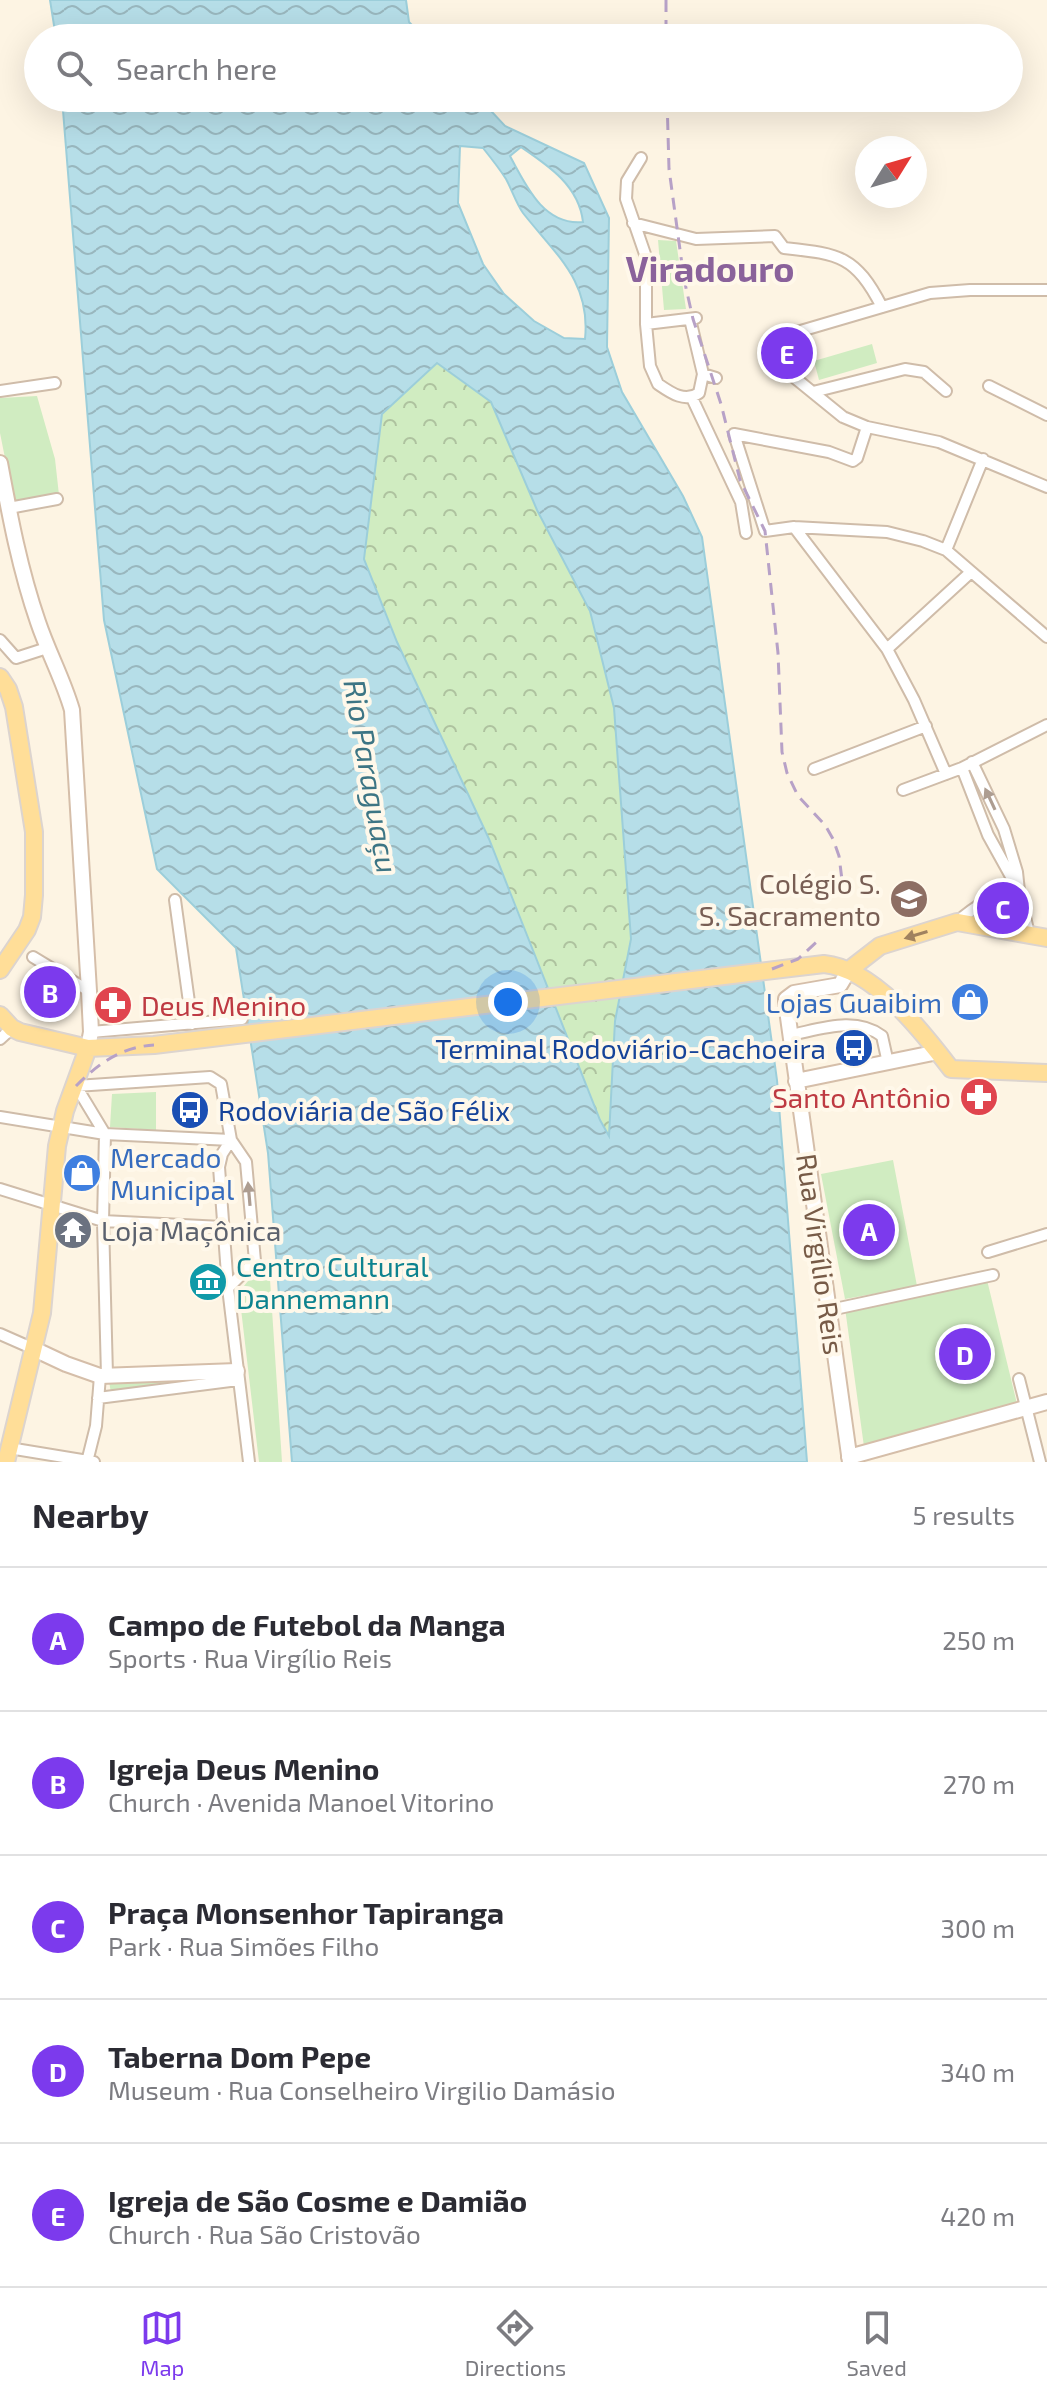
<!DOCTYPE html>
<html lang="en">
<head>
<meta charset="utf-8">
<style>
  :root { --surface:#fff; --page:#f7f7f7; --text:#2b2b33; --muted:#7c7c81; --line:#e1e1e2; --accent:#7c3aed }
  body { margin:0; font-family:"Exo 2",sans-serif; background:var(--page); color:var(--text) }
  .compass { position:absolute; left:855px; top:136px; width:72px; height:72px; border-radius:50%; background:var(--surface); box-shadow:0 8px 32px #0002; rotate:53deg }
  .you { position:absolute; left:508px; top:1002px; width:28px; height:28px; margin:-20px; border:6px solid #fff; border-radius:50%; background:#1a73e8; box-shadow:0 0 0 12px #1a73e833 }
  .badge { display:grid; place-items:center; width:52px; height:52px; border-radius:50%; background:var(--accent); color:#fff; font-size:26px; font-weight:700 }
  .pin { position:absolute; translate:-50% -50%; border:4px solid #fff; box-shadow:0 2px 8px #0006 }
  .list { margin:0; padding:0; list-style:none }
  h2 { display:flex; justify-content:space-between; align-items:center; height:104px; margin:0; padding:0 32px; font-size:34px }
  h2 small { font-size:26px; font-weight:400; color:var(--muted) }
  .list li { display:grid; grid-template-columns:52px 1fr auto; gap:24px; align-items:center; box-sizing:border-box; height:144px; padding:0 32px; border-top:2px solid var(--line) }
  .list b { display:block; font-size:30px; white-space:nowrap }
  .list p { margin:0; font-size:26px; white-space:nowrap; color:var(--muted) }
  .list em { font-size:26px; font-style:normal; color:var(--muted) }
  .icon { flex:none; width:44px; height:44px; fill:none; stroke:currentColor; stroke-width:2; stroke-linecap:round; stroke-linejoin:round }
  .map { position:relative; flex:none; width:1047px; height:1462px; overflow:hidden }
  .search { position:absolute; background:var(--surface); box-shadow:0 8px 32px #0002; left:24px; right:24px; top:24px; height:88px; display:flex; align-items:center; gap:20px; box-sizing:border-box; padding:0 28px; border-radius:44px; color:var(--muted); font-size:30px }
  .sheet { height:824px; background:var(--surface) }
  nav { display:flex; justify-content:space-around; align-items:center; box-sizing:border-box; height:112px; border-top:2px solid var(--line); background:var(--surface); font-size:22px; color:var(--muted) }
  nav a { display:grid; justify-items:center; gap:4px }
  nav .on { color:var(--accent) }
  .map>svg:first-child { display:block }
  .green { fill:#d0ecc1 }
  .forest { fill:url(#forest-crowns) }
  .water { fill:url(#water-waves); stroke:#9cceda; stroke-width:2; fill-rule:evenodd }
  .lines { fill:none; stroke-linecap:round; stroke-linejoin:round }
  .street-casing { stroke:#cfbca9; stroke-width:14 }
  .secondary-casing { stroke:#d5bea9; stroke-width:18 }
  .primary-casing { stroke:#dcd4cf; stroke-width:20 }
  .street { stroke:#fff; stroke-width:10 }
  .secondary { stroke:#fff; stroke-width:14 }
  .primary { stroke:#ffde98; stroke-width:16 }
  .rail { stroke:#b7a1c7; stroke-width:3; stroke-dasharray:12 8; stroke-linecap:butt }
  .oneway { fill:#ad9d91 }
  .oneway2 { fill:#a0825f }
  .labels { text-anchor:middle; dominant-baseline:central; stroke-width:8; stroke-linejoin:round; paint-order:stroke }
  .education-label { font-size:28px; fill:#785e54; stroke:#fff8ea; text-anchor:end }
  .shop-label { font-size:28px; fill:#366cbe; stroke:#fff8ea; text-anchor:end }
  .health-label { font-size:28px; fill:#be3a42; stroke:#fff8ea; text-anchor:start }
  .transit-label { font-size:28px; fill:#164399; stroke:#fff8ea; text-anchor:end }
  .worship-label { font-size:28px; fill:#5b616d; stroke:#fff8ea; text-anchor:start }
  .street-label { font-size:28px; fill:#775b47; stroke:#fff8ea }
  .culture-label { font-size:28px; fill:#0d838f; stroke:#fff8ea; text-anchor:start }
  .water-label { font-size:30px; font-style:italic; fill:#3d7584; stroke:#fff8ea }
  .district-label { font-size:36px; font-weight:bold; fill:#8a629b; stroke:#fff8ea }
</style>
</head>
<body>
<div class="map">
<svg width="1047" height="1462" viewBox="0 0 1047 1462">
  <defs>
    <pattern id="forest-crowns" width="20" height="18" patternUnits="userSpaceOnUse" patternTransform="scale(2)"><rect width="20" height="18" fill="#d0ecc1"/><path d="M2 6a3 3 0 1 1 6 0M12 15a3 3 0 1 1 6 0" fill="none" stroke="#aec29f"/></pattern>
    <pattern id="water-waves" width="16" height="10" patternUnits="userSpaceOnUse" patternTransform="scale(2)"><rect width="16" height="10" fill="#b6dee8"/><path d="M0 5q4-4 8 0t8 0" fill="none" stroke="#99b7be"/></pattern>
  </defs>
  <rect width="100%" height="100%" fill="#fdf4e3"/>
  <path class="green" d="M658 240 676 241 686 309 664 310Z
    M872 344 877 363 819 380 814 361Z
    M37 396 55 459 59 495 14 503 0 433V398Z
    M156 1092V1130L110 1127 112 1094Z
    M893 1160 917 1286 845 1299 821 1174Z
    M262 1264H269L282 1462H259L239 1292Z
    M987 1280 1019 1412 865 1454 845 1308Z
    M181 1376V1383L111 1393 109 1381Z"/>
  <path class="forest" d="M437 363 491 402 537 510 590 611 614 708 631 939 615 1021 610 1138 600 1120 489 840 397 642 364 559 382 414Z"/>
  <path class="water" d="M50 0H406L409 22 424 38H56Z
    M62 98H479L505 126 584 163 609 218 607 347 622 392 683 496 702 537 777 1080 807 1462H292L268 1153 236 948 157 869 104 620ZM460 146 483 148C491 158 499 168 506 179 512 190 516 203 523 213 555 254 591 281 585 339L564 338 534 321 504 294 483 264 458 203ZM521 147C549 166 579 186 583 222 544 226 526 186 510 156ZM437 363 491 402 537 510 590 611 614 708 631 939 615 1021 609 1136 600 1120 489 839 397 642 364 559 382 414Z"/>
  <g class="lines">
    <defs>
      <path id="street" d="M641 158 627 181 626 199 646 257V324L650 366 658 384C671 393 685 403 699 393L703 374 716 378
        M633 223 696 239 775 236 784 248C839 254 855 255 882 307
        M1047 290H970L930 293 780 337 774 341 773 347 795 378 843 417 867 427 939 442 1047 487
        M690 319 703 374
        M646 324 696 318
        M989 386 1047 415
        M0 391 55 383
        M813 392 905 369 924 372 946 391
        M692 398 741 502 746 533
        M734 434 765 531 794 527 887 532 923 541 946 550 1047 637
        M734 434 829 452 853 461 857 458 867 427
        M9 508 57 499
        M794 527 887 649 914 700 946 774
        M946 550 983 459
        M0 640 16 658 47 648
        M887 649 971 572
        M972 762 1004 829 1017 872 1019 891 1029 934
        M962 768 988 835 1018 889
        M814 769 926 726
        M903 790 962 768 1047 725
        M175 900 192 1024
        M957 922C975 906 994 894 1019 891
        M33 957 89 991
        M91 1032 242 1019
        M791 1035C821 1029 855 1016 882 1036L888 1063
        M0 1039 12 1028
        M0 1117 105 1134 231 1140
        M231 1140 222 1154 219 1167 228 1288 249 1462
        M0 1189 103 1221 222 1227
        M988 1252 1047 1234
        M830 1310 993 1275
        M0 1334 34 1349
        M107 1375 103 1221 105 1134 76 1086 210 1077 221 1084 231 1140 246 1162 255 1261 228 1288
        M1019 1379 1040 1462
        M98 1398 238 1380
        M9 1448 94 1462
        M87 1462 96 1426 100 1376"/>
      <path id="secondary" d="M0 463C10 517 20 570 38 622 48 652 63 679 72 710L89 991 91 1032 88 1048
        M849 970 840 985 794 993 786 999V1003L850 1462
        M796 1081 938 1052
        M34 1349 66 1364 100 1376 237 1371
        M849 1457 1047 1402"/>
      <path id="primary" d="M0 677 8 689 14 707 34 832V895L32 917 27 930 0 970
        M849 970 880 946 957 922 1047 938
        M0 1015 12 1028 20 1032 88 1048 154 1045 824 964C874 969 922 1031 951 1069L1047 1073
        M6 1462 42 1313 57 1146 65 1111 88 1048"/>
    </defs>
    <use href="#street" class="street-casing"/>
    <use href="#secondary" class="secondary-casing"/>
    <use href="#primary" class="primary-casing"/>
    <use href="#street" class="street"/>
    <use href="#secondary" class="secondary"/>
    <use href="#primary" class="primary"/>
    <path class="rail" d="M666 0V38
      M667 98 669 169 684 279 693 319 721 404 740 480 765 531 778 653 782 752 787 773 798 796 825 825 833 839 839 856 842 880
      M772 969 798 959 821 938
      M76 1086C99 1063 121 1047 154 1045"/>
  </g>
  <defs><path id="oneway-solid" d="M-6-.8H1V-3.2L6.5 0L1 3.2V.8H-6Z" transform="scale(2)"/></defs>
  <g class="oneway">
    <use href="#oneway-solid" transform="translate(990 799) rotate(-115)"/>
    <use href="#oneway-solid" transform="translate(249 1194) rotate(-95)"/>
  </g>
  <use class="oneway2" href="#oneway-solid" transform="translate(916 935) rotate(163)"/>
  <defs>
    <symbol id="school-disc" viewBox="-11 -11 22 22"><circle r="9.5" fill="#8d6e63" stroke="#fff8ea"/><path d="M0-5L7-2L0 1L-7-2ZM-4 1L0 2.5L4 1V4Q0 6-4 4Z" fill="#fff"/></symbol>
    <symbol id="shop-disc" viewBox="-11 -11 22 22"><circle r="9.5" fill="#3f7fe0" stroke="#fff8ea"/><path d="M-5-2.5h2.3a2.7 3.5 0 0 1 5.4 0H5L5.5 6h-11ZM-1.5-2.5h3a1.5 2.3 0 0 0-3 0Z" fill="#fff"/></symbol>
    <symbol id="pharmacy-disc" viewBox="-11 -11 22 22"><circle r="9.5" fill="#e0444e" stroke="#fff8ea"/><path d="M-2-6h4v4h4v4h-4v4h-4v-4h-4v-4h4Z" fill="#fff"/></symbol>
    <symbol id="bus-disc" viewBox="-11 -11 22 22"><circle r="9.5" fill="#1a4fb4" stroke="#fff8ea"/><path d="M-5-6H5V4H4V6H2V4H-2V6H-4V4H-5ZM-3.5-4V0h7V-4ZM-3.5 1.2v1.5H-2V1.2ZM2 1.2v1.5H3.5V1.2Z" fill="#fff"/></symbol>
    <symbol id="temple-disc" viewBox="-11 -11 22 22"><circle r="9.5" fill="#6b7280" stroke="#fff8ea"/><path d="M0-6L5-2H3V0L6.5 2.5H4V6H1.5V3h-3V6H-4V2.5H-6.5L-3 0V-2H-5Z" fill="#fff"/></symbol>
    <symbol id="museum-disc" viewBox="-11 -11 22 22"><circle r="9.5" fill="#0f9aa8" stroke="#fff8ea"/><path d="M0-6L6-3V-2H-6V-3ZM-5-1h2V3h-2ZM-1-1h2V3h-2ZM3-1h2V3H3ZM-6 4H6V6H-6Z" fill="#fff"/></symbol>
  </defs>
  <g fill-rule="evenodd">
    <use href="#school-disc" x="887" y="877" width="44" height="44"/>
    <use href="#shop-disc" x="948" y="980" width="44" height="44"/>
    <use href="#pharmacy-disc" x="91" y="983" width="44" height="44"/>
    <use href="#bus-disc" x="832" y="1026" width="44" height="44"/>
    <use href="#pharmacy-disc" x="957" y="1075" width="44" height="44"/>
    <use href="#bus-disc" x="168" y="1088" width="44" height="44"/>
    <use href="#shop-disc" x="60" y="1151" width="44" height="44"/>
    <use href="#temple-disc" x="51" y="1208" width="44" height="44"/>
    <use href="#museum-disc" x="186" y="1260" width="44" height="44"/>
  </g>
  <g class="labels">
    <g class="education-label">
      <text x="881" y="883">Colégio S.<tspan x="881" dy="32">S. Sacramento</tspan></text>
    </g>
    <g class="shop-label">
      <text x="942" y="1002">Lojas Guaibim</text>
      <text x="110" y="1157" text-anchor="start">Mercado<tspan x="110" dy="32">Municipal</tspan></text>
    </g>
    <g class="health-label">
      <text x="141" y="1005">Deus Menino</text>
      <text x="951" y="1097" text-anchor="end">Santo Antônio</text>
    </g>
    <g class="transit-label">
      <text x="826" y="1048">Terminal Rodoviário-Cachoeira</text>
      <text x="218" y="1110" text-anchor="start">Rodoviária de São Félix</text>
    </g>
    <g class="worship-label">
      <text x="101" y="1230">Loja Maçônica</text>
    </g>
    <g class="street-label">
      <text transform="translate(821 1254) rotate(82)">Rua Virgílio Reis</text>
    </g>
    <g class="culture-label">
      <text x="236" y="1266">Centro Cultural<tspan x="236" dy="32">Dannemann</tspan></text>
    </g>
    <g class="water-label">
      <text transform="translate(372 776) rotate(80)">Rio Paraguaçu</text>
    </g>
    <g class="district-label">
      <text x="710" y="267">Viradouro</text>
    </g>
  </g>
</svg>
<svg class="compass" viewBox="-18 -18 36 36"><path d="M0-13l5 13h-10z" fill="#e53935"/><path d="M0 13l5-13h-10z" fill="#7c7c81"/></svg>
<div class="you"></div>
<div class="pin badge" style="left:869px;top:1230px">A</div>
<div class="pin badge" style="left:50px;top:992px">B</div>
<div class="pin badge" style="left:1003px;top:908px">C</div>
<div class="pin badge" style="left:965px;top:1354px">D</div>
<div class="pin badge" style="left:787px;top:353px">E</div>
<div class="search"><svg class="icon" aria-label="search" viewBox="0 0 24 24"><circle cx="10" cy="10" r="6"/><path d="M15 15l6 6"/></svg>Search here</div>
</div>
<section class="sheet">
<h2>Nearby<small>5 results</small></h2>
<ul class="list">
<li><span class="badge">A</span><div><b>Campo de Futebol da Manga</b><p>Sports · Rua Virgílio Reis</p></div><em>250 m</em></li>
<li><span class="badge">B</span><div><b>Igreja Deus Menino</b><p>Church · Avenida Manoel Vitorino</p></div><em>270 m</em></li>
<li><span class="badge">C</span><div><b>Praça Monsenhor Tapiranga</b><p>Park · Rua Simões Filho</p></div><em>300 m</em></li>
<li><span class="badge">D</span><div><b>Taberna Dom Pepe</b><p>Museum · Rua Conselheiro Virgilio Damásio</p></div><em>340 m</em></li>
<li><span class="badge">E</span><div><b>Igreja de São Cosme e Damião</b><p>Church · Rua São Cristovão</p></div><em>420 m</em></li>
</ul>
</section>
<nav>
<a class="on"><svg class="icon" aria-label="map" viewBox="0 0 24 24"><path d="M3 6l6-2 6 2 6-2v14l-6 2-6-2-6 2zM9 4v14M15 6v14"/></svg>Map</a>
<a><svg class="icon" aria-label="directions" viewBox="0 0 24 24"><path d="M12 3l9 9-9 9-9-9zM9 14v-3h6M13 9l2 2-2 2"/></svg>Directions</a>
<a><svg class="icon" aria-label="saved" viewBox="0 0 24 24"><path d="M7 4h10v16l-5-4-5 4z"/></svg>Saved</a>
</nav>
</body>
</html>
